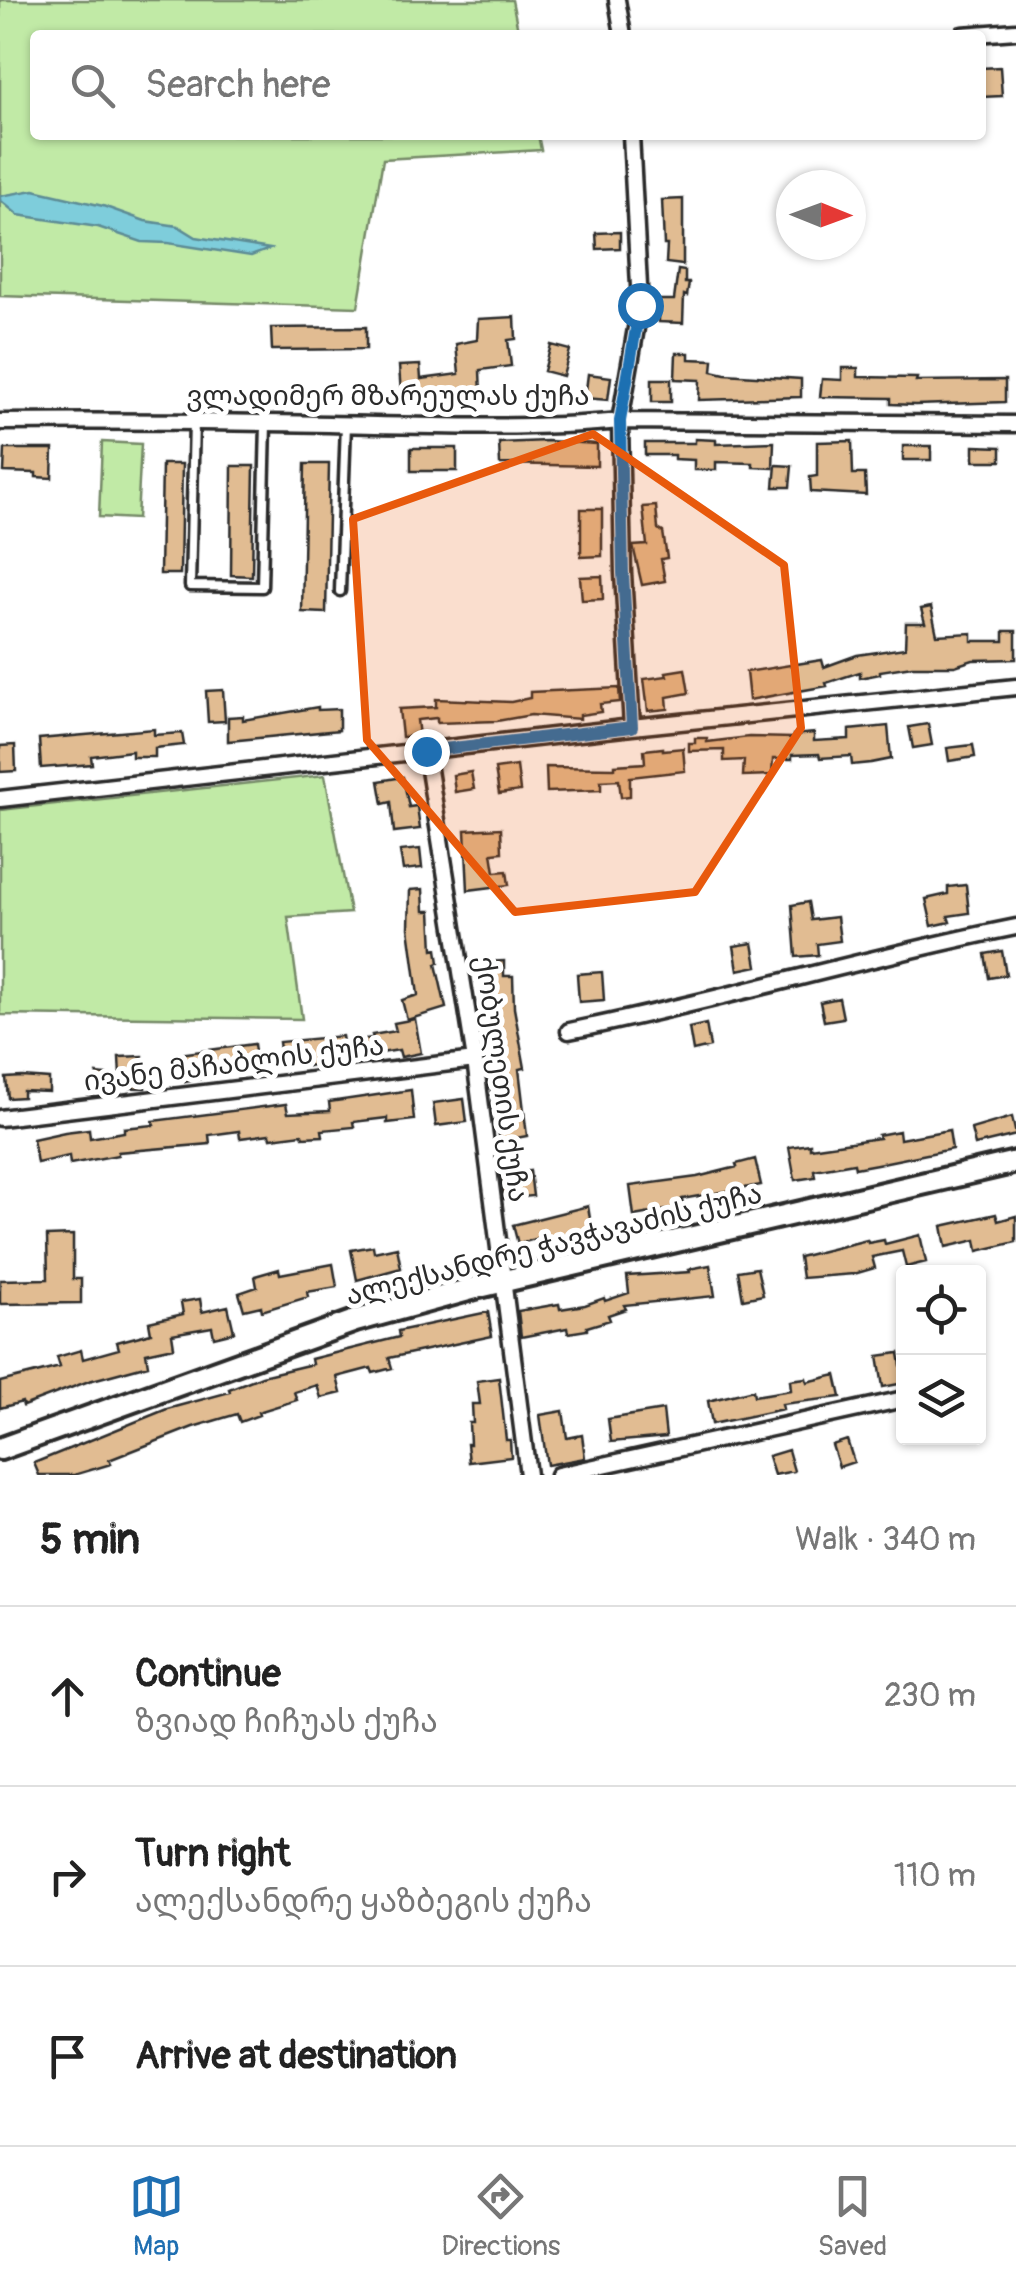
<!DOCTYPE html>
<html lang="en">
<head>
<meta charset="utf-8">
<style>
  :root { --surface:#fff; --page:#f6f6f6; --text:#222; --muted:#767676; --line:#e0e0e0; --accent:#1f6fb2 }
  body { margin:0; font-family:Pangolin,"Noto Sans Georgian",sans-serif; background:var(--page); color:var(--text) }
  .controls { position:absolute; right:30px; bottom:30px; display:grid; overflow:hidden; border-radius:10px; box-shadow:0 2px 8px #0004 }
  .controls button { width:90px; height:90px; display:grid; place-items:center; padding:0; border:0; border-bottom:2px solid var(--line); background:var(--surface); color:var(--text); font:50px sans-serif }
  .compass { position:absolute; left:776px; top:170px; width:90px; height:90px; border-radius:50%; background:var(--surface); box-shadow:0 2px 8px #0004; rotate:91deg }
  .stop { position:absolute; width:30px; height:30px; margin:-22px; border:8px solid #1f6fb2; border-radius:50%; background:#fff }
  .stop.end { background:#1f6fb2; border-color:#fff; box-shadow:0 2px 10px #0008 }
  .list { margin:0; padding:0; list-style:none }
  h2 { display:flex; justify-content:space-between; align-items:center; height:130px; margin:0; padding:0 40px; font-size:42px }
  h2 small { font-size:32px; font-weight:400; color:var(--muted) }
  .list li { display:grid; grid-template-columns:65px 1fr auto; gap:30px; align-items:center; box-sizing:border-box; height:180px; padding:0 40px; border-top:2px solid var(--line) }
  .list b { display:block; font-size:38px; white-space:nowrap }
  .list p { margin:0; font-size:32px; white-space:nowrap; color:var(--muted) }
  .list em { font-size:32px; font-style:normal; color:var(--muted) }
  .icon { flex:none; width:55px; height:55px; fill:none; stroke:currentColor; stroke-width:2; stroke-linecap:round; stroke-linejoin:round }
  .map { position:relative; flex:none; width:1016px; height:1475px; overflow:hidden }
  .search { position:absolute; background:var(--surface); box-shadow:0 2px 8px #0004; left:30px; right:30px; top:30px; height:110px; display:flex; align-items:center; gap:25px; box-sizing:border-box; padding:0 35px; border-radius:10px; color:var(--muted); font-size:38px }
  .sheet { height:670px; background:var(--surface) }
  nav { display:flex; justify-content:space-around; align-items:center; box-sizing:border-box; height:140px; border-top:2px solid var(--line); background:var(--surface); font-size:28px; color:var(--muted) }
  nav a { display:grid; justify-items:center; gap:5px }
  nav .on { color:var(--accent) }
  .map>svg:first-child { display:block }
  .green { fill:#c1eaa6; stroke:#768a68; stroke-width:2.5 }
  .water { fill:#7ecddb; stroke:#5d8c95; stroke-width:2.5 }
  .building { fill:#e1bc92; stroke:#2b2b2b; stroke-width:2.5 }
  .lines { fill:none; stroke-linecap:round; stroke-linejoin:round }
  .lane-casing { stroke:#2b2b2b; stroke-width:15 }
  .street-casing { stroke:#2b2b2b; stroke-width:21 }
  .secondary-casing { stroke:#2b2b2b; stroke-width:28 }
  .lane { stroke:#fff; stroke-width:8 }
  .street { stroke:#fff; stroke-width:14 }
  .secondary { stroke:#fff; stroke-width:20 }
  .route { stroke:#1f6fb2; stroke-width:12 }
  .marked { fill:#e8590c; fill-opacity:0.2; stroke:#e8590c; stroke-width:8; stroke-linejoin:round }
  .labels { text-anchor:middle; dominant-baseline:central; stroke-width:10; stroke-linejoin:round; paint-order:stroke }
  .street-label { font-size:28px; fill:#2b2b2b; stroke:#fff }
</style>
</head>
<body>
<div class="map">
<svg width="1016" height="1475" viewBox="0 0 1016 1475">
  <rect width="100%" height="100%" fill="#fff"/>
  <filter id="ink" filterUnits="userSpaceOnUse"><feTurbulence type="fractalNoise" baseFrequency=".01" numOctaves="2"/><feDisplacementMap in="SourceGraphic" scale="20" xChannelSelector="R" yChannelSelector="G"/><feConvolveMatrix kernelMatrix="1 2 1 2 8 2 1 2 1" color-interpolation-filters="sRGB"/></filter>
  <g filter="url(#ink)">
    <path class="green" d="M0 0H512L519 35H35V135H538L541 150 383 159 358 307 0 296Z
      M102 442 141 444 137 519 99 517Z
      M325 775 350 913 288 917 302 1019 0 1015V810Z"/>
    <path class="water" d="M34 190 103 206 145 221 178 226 196 237 270 249 251 256 168 243 142 242 98 227 18 215 0 200V196Z"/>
    <path class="building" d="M1000 67 1002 96 981 97V68Z
      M683 199V265L666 263 667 245H664L662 200Z
      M620 232V248L597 249 596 233Z
      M678 270 685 271V283H689L687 296 684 295 683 323 659 322V300H674Z
      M515 317 516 339 508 340 511 366 480 370 481 395 431 400 430 392 401 394 399 366 420 365 421 379 459 374 456 344 477 340 478 319Z
      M366 327V349L272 350 271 328Z
      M551 345 570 350 563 376 544 371Z
      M676 353H689V359L713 360 712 371 725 374 801 379V397L699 400 700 380 675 379Z
      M842 368H858V377L917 378 916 381 1005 380V402L915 405 891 404V398L820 397 822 379 842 380Z
      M588 374 611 377 608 400 585 398Z
      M652 379H671V402H652Z
      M695 439 716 440V444L774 442 773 468 753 467V463L716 462V470H694V460L674 459V455H645V443H695Z
      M547 441 597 444V466L500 464 499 443Z
      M852 441 853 474H865L866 495 811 492 810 477 817 476V442Z
      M903 446H931V460H903Z
      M974 446 1001 447V461H974Z
      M411 448H457V471H411Z
      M5 449H53L52 478 36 477V473L4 472Z
      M162 464H182L180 574H160Z
      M305 464H329L326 613 302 612Z
      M776 465 792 466 790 487H774Z
      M232 466H254L252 576 231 575Z
      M656 506 658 529 663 532 667 558 661 559 665 581 642 585 633 546 647 545 643 507Z
      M581 509H602V556L581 557Z
      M602 576 603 599 582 600 580 577Z
      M931 607 937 635 972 633V641H1004V631H1016V659L973 660 955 666H912L880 671V674L860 678V672L826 683 827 686 749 700 746 672 822 660 824 667 857 655 905 648 906 623H925L921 609Z
      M685 669 689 693 667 697 668 709 648 711 644 679 667 676 666 672Z
      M619 688 620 702 600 704 601 712 580 715V719L531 715 497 721 437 723V718L417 720 419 736 402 737 399 709 436 707V699L511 702 530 698V692Z
      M223 690 225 721 208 722 206 691Z
      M318 707V710L339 709V730L228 741V717L243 716V720Z
      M928 724 932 745 913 748 909 727Z
      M888 726 891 759 871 763 852 765 851 756 820 758 819 754 792 755V759H773L772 775 743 776 744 760 724 761V750L689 751V743H695V738H707V742L749 737 793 738V735L814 733V741L849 739V730Z
      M154 729V735L182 733 184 745 155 748V757H132V751L91 756 92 764 41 768 39 739Z
      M15 745 16 771 0 772V746Z
      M973 745 975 757 949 761 947 748Z
      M663 748V750L683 748 685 771 630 777V796L621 797 619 780 601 781V790L547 792 546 767 615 768V765L645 763 644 750Z
      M517 766 520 791 499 794 495 769Z
      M471 772 474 789 455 792 453 775Z
      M403 777 409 807 417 806 420 829 394 832 391 802 383 804 379 781Z
      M501 828 502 852 492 853 495 872 507 871 509 885 468 890 465 830Z
      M420 849 422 868 403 870 400 851Z
      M966 885 969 913 948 916 950 922 932 926 926 899 948 894V887Z
      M423 889 424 911H431L433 950 437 949 439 963 436 964 446 1008 407 1020 402 1000 418 995 409 928 410 890Z
      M808 902 811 920 837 917 840 941 817 944 818 955 796 957 792 905Z
      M753 943 757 966 738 970 734 946Z
      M1002 951 1006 975 989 978 985 954Z
      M504 961V976H513L514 1008 525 1068 519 1069 527 1136 500 1141 479 1012 482 1011 484 962Z
      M602 972 604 1000 579 1002 577 974Z
      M839 998 843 1018 824 1021 820 1002Z
      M415 1019 421 1053 401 1057 399 1050 375 1054V1050L328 1057 329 1061 308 1066 307 1062 282 1065 279 1042 342 1036 343 1042 373 1038 372 1035 396 1031 394 1023Z
      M706 1024 710 1047 693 1051 689 1028Z
      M254 1044 257 1067 185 1082 179 1054Z
      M143 1056 145 1088 95 1087 97 1074 120 1077 119 1057Z
      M22 1077 49 1079V1092L23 1091V1097L8 1098 6 1078Z
      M411 1090 414 1120 387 1123V1118L353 1122 354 1127 322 1130 323 1136 303 1137 302 1134 271 1138 270 1134 240 1138 239 1131 209 1135 210 1144 118 1152V1155L70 1164 69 1156 37 1163 33 1139 65 1132 89 1129 90 1138 124 1132V1128L154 1125 153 1121 286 1104 288 1113 330 1111 329 1102Z
      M464 1099 467 1122 436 1126 433 1103Z
      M1012 1117 1016 1135 975 1145 971 1129Z
      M949 1130 952 1149 877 1164 855 1168 854 1163 814 1170 815 1177 795 1180 789 1147 810 1144V1148L879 1138 878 1135 899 1131 900 1139Z
      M755 1159 761 1185 682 1199 683 1207 634 1216 630 1186 697 1177 737 1167 736 1164Z
      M530 1171 533 1196 504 1199 501 1175Z
      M588 1206 592 1231 546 1241 545 1236 518 1244 513 1225Z
      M996 1214 998 1221 1016 1216V1242L978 1251 976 1240 946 1247 942 1226Z
      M73 1235V1279H81V1303L0 1304V1280L48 1279 47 1236Z
      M920 1235 926 1262 906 1267 902 1251 872 1257 875 1268 854 1274 802 1278 799 1257 867 1240 868 1243 884 1240 885 1244Z
      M373 1246 374 1252 397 1247 401 1268 357 1280 351 1250Z
      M333 1264 337 1287 307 1292 308 1297 262 1311 261 1306 244 1310 239 1293 257 1287 255 1276 279 1269 280 1274Z
      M710 1265 715 1296 624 1305 626 1309 608 1315 610 1320 587 1327V1330L568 1333 567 1328 521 1337 518 1311 559 1304 560 1309 585 1305 604 1298 605 1301 629 1293 627 1276 690 1272 689 1269Z
      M757 1268 763 1295 743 1299 738 1271Z
      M200 1299 202 1312 228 1306 234 1332 214 1337 212 1327 172 1334 174 1347 146 1353 148 1365 89 1381 23 1406 22 1402 0 1408V1382L60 1367 57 1357 81 1350 83 1359 119 1349 117 1342 151 1333 149 1322 183 1314 181 1302Z
      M488 1312 492 1336 389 1358 392 1368 373 1373 371 1368 337 1377 341 1393 321 1398 317 1385 294 1392 297 1400 258 1412 259 1415 240 1422 237 1414 193 1427 109 1460 111 1464 74 1475H39L34 1463 167 1409 230 1392 229 1389 262 1376 312 1364 311 1359 399 1337 398 1331Z
      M899 1353 904 1383 883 1387 878 1356Z
      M836 1375 841 1397 782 1404 783 1409 712 1424 708 1401 753 1390 754 1396 791 1390 790 1380 806 1378 807 1382Z
      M499 1378 506 1440H510L511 1457 469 1462 467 1444H470L469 1423H473L472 1404H480L477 1381Z
      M663 1410 666 1437 611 1442 608 1419Z
      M563 1411 567 1438 582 1435 585 1458 547 1465 540 1415Z
      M847 1440 854 1462 839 1467 832 1445Z
      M788 1450 794 1471 774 1475 768 1456Z"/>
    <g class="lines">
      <defs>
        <path id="lane" d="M194 421 190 586 262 587 266 423
          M340 591 346 424"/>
        <path id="street" d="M617 0 623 35
          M962 35 1016 31
          M631 135 640 305 620 421 623 573 632 727
          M0 422C110 421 219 422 329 424 425 426 524 430 620 421L1016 424
          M426 751 475 1060 528 1475
          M0 799 632 727 1016 687
          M569 1031C719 1001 866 957 1016 927
          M0 1118 475 1060
          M558 1475 904 1399"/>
        <path id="secondary" d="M0 1449 355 1321 479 1287 1016 1162"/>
      </defs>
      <use href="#lane" class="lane-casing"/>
      <use href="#street" class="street-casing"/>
      <use href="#secondary" class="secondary-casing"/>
      <use href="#lane" class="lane"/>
      <use href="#street" class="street"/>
      <use href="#secondary" class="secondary"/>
    </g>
  </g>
  <g class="lines" filter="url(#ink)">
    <path class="route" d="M426 751 632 727 623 573 620 421 640 305"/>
  </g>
  <path class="marked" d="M593 434 784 565 801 728 695 892 515 912 367 740 353 519Z"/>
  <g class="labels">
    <g class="street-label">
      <text x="388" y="396">ვლადიმერ მზარეულას ქუჩა</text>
      <text transform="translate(234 1064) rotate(-7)">ივანე მაჩაბლის ქუჩა</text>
      <text transform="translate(501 1079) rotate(82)">ქობულეთის ქუჩა</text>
      <text transform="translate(554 1245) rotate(-14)">ალექსანდრე ჭავჭავაძის ქუჩა</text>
    </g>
  </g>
</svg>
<div class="controls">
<button><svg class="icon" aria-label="locate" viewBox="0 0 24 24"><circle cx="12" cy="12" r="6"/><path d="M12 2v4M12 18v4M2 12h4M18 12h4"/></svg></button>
<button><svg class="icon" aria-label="layers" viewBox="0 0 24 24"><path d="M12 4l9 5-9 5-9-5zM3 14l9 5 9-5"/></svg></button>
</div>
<svg class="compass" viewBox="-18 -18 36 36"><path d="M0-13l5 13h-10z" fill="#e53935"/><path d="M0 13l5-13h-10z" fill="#767676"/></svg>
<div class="stop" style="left:640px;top:305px"></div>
<div class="stop end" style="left:426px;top:751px"></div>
<div class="search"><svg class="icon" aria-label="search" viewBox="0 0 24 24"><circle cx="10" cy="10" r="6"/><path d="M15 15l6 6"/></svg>Search here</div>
</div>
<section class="sheet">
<h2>5 min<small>Walk · 340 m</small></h2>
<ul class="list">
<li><svg class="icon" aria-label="ahead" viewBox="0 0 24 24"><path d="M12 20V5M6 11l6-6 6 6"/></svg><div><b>Continue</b><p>ზვიად ჩიჩუას ქუჩა</p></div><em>230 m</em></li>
<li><svg class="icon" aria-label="right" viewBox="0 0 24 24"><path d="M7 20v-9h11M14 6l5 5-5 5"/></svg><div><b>Turn right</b><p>ალექსანდრე ყაზბეგის ქუჩა</p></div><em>110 m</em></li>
<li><svg class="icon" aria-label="arrive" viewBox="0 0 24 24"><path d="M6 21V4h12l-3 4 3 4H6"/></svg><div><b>Arrive at destination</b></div></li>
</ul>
</section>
<nav>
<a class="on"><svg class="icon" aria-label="map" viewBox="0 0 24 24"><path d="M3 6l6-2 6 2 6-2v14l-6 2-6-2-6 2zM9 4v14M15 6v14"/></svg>Map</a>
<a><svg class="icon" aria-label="directions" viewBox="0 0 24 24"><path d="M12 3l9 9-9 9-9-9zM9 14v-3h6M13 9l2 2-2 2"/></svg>Directions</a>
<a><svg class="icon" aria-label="saved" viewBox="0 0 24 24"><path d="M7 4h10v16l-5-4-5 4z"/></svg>Saved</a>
</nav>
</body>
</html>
